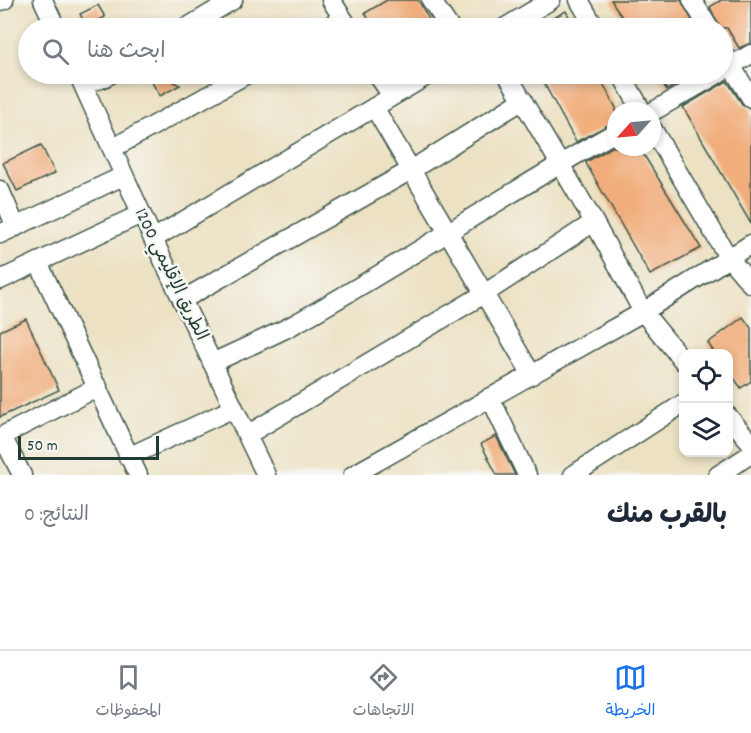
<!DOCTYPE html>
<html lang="ar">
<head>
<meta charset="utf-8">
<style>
  :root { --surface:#fff; --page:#f6f6f7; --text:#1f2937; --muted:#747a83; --line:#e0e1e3; --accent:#1a73e8 }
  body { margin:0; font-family:Dekko,"Playpen Sans Arabic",sans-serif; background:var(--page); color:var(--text); direction:rtl }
  .controls { position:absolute; right:18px; bottom:18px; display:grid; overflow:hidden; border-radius:12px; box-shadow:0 3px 9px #0003 }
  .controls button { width:54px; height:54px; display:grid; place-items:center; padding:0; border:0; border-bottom:2px solid var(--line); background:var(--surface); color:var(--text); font:30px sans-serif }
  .compass { position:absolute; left:607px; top:102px; width:54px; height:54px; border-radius:50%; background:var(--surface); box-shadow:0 3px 9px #0003; rotate:243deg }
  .scale { position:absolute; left:18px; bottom:15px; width:141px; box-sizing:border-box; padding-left:6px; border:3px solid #1f3d34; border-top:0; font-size:16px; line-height:21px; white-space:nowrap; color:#1f3d34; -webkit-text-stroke:4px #f6f6f2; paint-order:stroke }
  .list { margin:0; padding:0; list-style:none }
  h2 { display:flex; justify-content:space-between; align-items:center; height:78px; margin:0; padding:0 24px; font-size:26px }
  h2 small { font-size:20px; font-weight:400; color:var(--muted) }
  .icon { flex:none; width:33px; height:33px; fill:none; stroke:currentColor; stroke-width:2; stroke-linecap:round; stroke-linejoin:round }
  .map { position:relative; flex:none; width:751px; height:475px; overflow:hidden; direction:ltr }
  .search { position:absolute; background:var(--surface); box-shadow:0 3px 9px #0003; left:18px; right:18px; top:18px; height:66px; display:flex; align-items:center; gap:15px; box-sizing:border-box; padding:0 21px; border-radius:33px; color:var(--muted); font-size:22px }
  .sheet { height:174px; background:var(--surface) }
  nav { display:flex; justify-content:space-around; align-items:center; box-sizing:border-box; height:84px; border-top:2px solid var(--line); background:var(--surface); font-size:16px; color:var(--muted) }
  nav a { display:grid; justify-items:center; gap:3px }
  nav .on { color:var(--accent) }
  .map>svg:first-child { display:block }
  .building { fill:#f1ad7b }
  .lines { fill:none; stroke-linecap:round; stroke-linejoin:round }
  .minor-casing { stroke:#3e5649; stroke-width:21 }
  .minor { stroke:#fff; stroke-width:18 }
  .labels { text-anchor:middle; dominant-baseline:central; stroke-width:5; stroke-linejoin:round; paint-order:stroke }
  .street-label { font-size:18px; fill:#1f3d34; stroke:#f6f6f2 }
</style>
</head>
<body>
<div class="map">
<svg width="751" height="475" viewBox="0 0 751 475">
  <rect width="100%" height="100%" fill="#f6f6f2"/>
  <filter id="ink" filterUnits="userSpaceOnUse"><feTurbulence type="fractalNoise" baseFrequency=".0167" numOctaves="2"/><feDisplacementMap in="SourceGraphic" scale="12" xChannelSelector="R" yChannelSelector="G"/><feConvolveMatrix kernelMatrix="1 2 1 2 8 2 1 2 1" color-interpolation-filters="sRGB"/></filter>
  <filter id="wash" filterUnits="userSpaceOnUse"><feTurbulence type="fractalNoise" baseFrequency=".008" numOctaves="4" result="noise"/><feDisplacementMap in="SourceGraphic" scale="24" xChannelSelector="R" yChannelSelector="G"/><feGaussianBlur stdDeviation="1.35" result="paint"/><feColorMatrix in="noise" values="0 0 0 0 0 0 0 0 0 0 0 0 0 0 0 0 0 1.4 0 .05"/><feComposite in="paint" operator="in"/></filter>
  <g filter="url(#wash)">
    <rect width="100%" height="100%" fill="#ece1c2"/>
    <g id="blocks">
      <path class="building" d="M387 0H418L434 28H374L365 13Z
        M611 0H681L696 28H629Z
        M721 0H751V43L739 48 727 28H720L710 7Z
        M98 5 105 17 87 27 80 14Z
        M566 11 575 28H535Z
        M147 74H191L173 82 180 85 160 96Z
        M539 74H598L616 108V121L576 142Z
        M656 74H696L667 90Z
        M727 81 742 104 751 109V224L683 107Z
        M41 145 55 173 17 191 3 163Z
        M612 147H639L701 248 650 275 587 165 586 162Z
        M743 317 751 328V381L741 388 729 371V354H715L708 343Z
        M26 319 59 390 0 417V331Z
        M496 436 515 475H497L481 444Z"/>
    </g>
  </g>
  <g filter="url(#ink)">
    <use href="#blocks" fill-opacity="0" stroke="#3e5649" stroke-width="1.5"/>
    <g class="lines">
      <defs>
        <path id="minor" d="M43 0 56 28
          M331 0 349 28
          M431 0 450 28
          M579 0 595 28
          M692 0 709 28
          M0 1 4 0
          M186 28 233 0
          M326 28 343 19
          M504 28 551 0
          M722 51 751 98
          M722 71 751 54
          M78 74 153 239 266 475
          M377 74 392 96
          M507 74 594 222 643 312 684 362
          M621 74 642 111
          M83 84 101 79 111 74
          M374 107 532 375
          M652 112 718 74
          M652 128 728 257 751 284
          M113 148 247 74
          M0 190 16 227
          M0 234 123 176
          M153 239 430 74
          M38 262 138 475
          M0 280 141 214
          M182 300 411 170 523 100
          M212 363C238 351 265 339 291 326 401 265 506 193 616 132
          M490 397 527 475
          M728 416 751 443
          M247 435 484 294 594 222
          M2 436 22 475
          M0 437 98 387
          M128 457 234 408
          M353 475 643 312 751 244
          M573 475 684 403
          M718 475 751 454"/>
      </defs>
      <use href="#minor" class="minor-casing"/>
      <use href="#minor" class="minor"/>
    </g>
  </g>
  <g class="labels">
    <g class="street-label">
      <text transform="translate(170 275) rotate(64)">الطريق الإقليمي 1200</text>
    </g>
  </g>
</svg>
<div class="controls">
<button><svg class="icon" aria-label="locate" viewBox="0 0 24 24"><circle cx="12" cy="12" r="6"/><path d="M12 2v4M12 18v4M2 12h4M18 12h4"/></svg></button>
<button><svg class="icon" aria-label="layers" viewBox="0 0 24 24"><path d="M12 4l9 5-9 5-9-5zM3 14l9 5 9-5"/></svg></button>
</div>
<svg class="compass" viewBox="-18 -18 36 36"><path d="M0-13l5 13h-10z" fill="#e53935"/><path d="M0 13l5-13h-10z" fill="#747a83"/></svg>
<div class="scale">50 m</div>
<div class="search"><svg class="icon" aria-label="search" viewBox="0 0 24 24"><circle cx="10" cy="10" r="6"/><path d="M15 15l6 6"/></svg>ابحث هنا</div>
</div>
<section class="sheet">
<h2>بالقرب منك<small>النتائج: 0</small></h2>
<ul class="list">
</ul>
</section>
<nav>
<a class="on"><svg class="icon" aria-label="map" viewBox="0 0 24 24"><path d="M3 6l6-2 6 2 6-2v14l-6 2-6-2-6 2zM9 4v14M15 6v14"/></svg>الخريطة</a>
<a><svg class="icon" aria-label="directions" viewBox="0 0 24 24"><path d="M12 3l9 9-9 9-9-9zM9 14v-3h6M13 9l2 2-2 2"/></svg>الاتجاهات</a>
<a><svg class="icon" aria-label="saved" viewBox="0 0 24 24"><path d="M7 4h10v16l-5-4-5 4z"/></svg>المحفوظات</a>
</nav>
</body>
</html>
